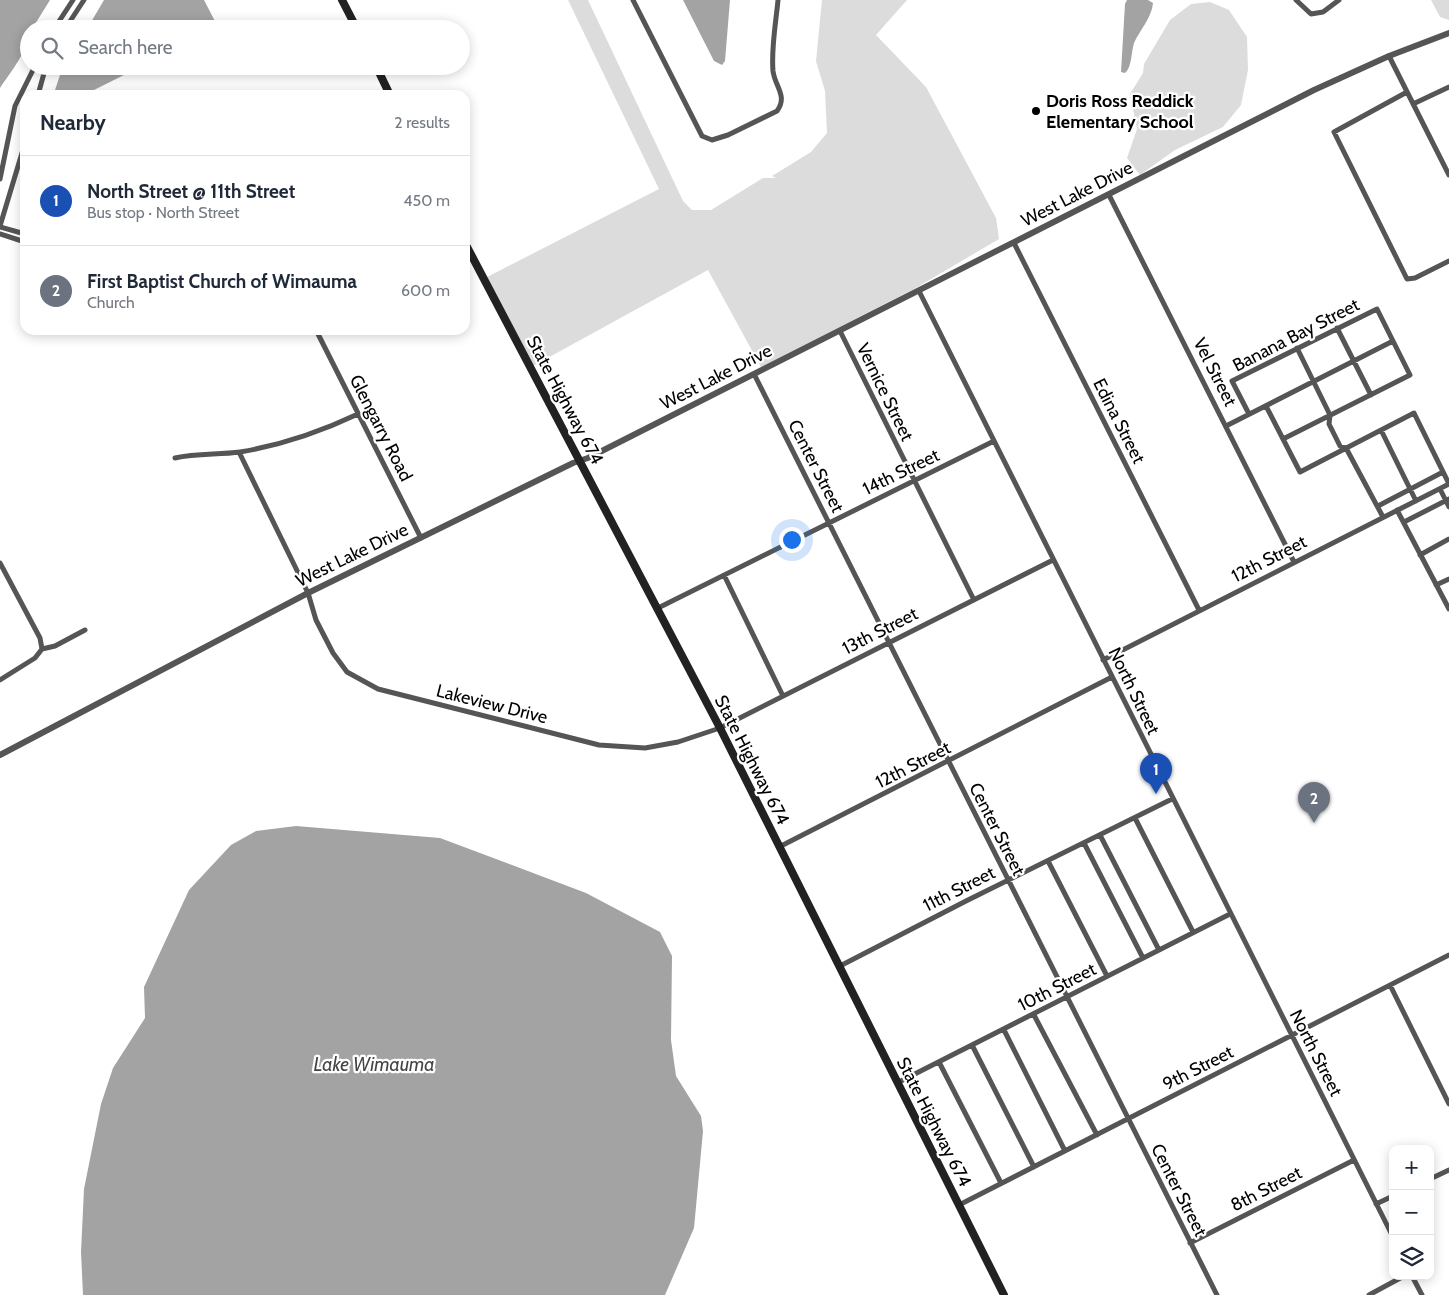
<!DOCTYPE html>
<html lang="en">
<head>
<meta charset="utf-8">
<style>
  :root { --surface:#fff; --page:#f2f2f3; --text:#1f2937; --muted:#747a83; --line:#e0e1e3; --accent:#000 }
  body { margin:0; font-family:Cabin,sans-serif; background:var(--page); color:var(--text) }
  .controls { position:absolute; right:15px; bottom:15px; display:grid; overflow:hidden; border-radius:10px; box-shadow:0 2px 12px #0003 }
  .controls button { width:45px; height:45px; display:grid; place-items:center; padding:0; border:0; border-bottom:1px solid var(--line); background:var(--surface); color:var(--text); font:25px sans-serif }
  .you { position:absolute; left:791px; top:539px; width:18px; height:18px; margin:-12px; border:4px solid #fff; border-radius:50%; background:#1a73e8; box-shadow:0 0 0 8px #1a73e833 }
  .badge { display:grid; place-items:center; width:32px; height:32px; border-radius:50%; background:var(--accent); color:#fff; font-size:16px; font-weight:700 }
  .pin { position:absolute; translate:-50% -41px; filter:drop-shadow(0 1px 2px #0008) }
  .pin::after { content:''; position:absolute; top:26px; width:18px; height:15px; background:inherit; clip-path:polygon(0 0,100% 0,50% 100%) }
  .list { margin:0; padding:0; list-style:none }
  h2 { display:flex; justify-content:space-between; align-items:center; height:65px; margin:0; padding:0 20px; font-size:21px }
  h2 small { font-size:16px; font-weight:400; color:var(--muted) }
  .list li { display:grid; grid-template-columns:32px 1fr auto; gap:15px; align-items:center; box-sizing:border-box; height:90px; padding:0 20px; border-top:1px solid var(--line) }
  .list b { display:block; font-size:19px; white-space:nowrap }
  .list p { margin:0; font-size:16px; white-space:nowrap; color:var(--muted) }
  .list em { font-size:16px; font-style:normal; color:var(--muted) }
  .icon { flex:none; width:28px; height:28px; fill:none; stroke:currentColor; stroke-width:2; stroke-linecap:round; stroke-linejoin:round }
  .map { position:relative; flex:none; width:1449px; height:1295px; overflow:hidden }
  .search { position:absolute; background:var(--surface); box-shadow:0 2px 12px #0003; left:20px; top:20px; width:450px; height:55px; display:flex; align-items:center; gap:12px; box-sizing:border-box; padding:0 18px; border-radius:28px; color:var(--muted); font-size:19px }
  .panel { position:absolute; background:var(--surface); box-shadow:0 2px 12px #0003; left:20px; top:90px; width:450px; height:245px; border-radius:15px }
  .map>svg:first-child { display:block }
  .green { fill:#dcdcdc }
  .water { fill:#a3a3a3 }
  .lines { fill:none; stroke-linecap:round; stroke-linejoin:round }
  .minor { stroke:#555; stroke-width:5 }
  .tertiary { stroke:#555; stroke-width:6 }
  .secondary { stroke:#222; stroke-width:8 }
  .poi-dot { fill:#000; stroke:#fff; stroke-width:2 }
  .labels { text-anchor:middle; dominant-baseline:central; stroke-width:4.5; stroke-linejoin:round; paint-order:stroke }
  .poi-label { font-size:18px; font-weight:bold; fill:#000; stroke:#fff; text-anchor:start }
  .street-label { font-size:18px; fill:#000; stroke:#fff }
  .water-label { font-size:19px; font-style:italic; fill:#444; stroke:#fff }
</style>
</head>
<body>
<div class="map">
<svg width="1449" height="1295" viewBox="0 0 1449 1295">
  <rect width="100%" height="100%" fill="#fff"/>
  <path class="green" d="M568 0H588L683 201 692 210H711L763 178H776L772 176 811 152 827 133 825 91 816 61 822 0H907L876 35 926 87 996 218 999 239 914 289 761 367 708 270 533 366 487 277 659 189Z
    M1431 0H1449V20L1440 17Z
    M1210 2 1229 10 1247 37 1248 70 1241 105 1223 127 1175 150 1140 175 1127 158 1137 129 1130 94 1143 73 1144 64 1170 20 1191 4Z"/>
  <path class="water" d="M0 0H50L32 29H29C29 51 11 71 0 88Z
    M104 0H204L219 29H87Z
    M683 0H730L725 61 722 65 714 61Z
    M1127 0H1148L1153 3C1152 17 1140 30 1134 43 1131 53 1132 67 1125 73L1121 72 1125 4Z
    M63 66H142L84 95H56L55 90Z
    M296 826 440 838 586 893 660 932 672 956 671 1040 676 1076 701 1116 703 1131 694 1228 665 1295H83L81 1252 84 1189 101 1104 113 1068 145 1018 144 987 189 890 231 845 256 831Z"/>
  <g class="lines">
    <path class="minor" d="M633 0 702 136 712 140 728 135 777 111C788 96 775 87 773 71 771 48 776 22 778 0
      M1296 0 1311 14 1323 12 1339 0
      M54 29 73 0
      M65 29 84 0
      M1389 56 1449 175
      M1407 92 1334 132 1407 279 1415 278 1449 261
      M38 95 46 66
      M1413 104 1449 87
      M0 179 15 106 35 66
      M1109 195 1294 562
      M0 226 25 143
      M0 227 25 234
      M0 234 25 242
      M1014 243 1199 610
      M919 291 1393 1237
      M1337 328 1371 395
      M316 330 421 538
      M840 331 974 600
      M1297 348 1330 415 1329 424 1340 446 1346 448 1383 517
      M754 374 1217 1295
      M1266 406 1300 472 1414 413 1449 484
      M1249 414 1232 381 1377 309 1410 375 1283 439
      M1226 426 1393 341
      M1381 430 1416 501
      M239 452 308 593 316 620 333 653 347 672 378 689 599 745 645 748 678 742 720 728 1053 560
      M175 458C197 453 218 455 240 452 282 445 320 432 358 414
      M1440 489 1449 507
      M1378 506 1443 472
      M1397 510 1449 609
      M1404 522 1449 499
      M1420 555 1449 539
      M0 563 40 638 42 649
      M724 575 783 696
      M1436 585 1449 579
      M658 608 994 441
      M42 649 55 646 85 630
      M1103 660 1449 484
      M0 680 35 658 42 649
      M1135 818 1193 932
      M1100 835 1159 950
      M1084 843 1143 958
      M779 847 1112 677
      M1048 861 1107 976
      M840 966 966 901 1172 799
      M1390 985 1449 1104
      M1034 1015 1097 1135
      M1004 1030 1065 1151
      M972 1045 1034 1167
      M939 1062 1001 1183
      M897 1083 1230 914
      M1430 1179 1449 1170
      M1376 1204 1393 1196
      M959 1205 1449 955
      M1190 1243 1354 1160
      M1412 1276 1422 1295
      M1369 1295 1404 1276"/>
    <path class="tertiary" d="M0 755 308 593 573 463 588 458 1314 90 1389 56 1449 33"/>
    <path class="secondary" d="M342 0 357 29
      M376 66 390 95
      M465 243 720 728 1004 1295"/>
  </g>
  <circle class="poi-dot" cx="1036" cy="111" r="5"/>
  <g class="labels">
    <g class="poi-label">
      <text x="1046" y="101">Doris Ross Reddick<tspan x="1046" dy="21">Elementary School</tspan></text>
    </g>
    <g class="street-label">
      <text transform="translate(1077 194) rotate(-27)">West Lake Drive</text>
      <text transform="translate(1296 335) rotate(-27)">Banana Bay Street</text>
      <text transform="translate(1215 372) rotate(63)">Vel Street</text>
      <text transform="translate(716 377) rotate(-27)">West Lake Drive</text>
      <text transform="translate(885 392) rotate(64)">Vernice Street</text>
      <text transform="translate(565 400) rotate(62)">State Highway 674</text>
      <text transform="translate(1119 421) rotate(63)">Edina Street</text>
      <text transform="translate(381 428) rotate(63)">Glengarry Road</text>
      <text transform="translate(816 466) rotate(63)">Center Street</text>
      <text transform="translate(901 472) rotate(-26)">14th Street</text>
      <text transform="translate(352 555) rotate(-26)">West Lake Drive</text>
      <text transform="translate(1269 559) rotate(-27)">12th Street</text>
      <text transform="translate(880 631) rotate(-27)">13th Street</text>
      <text transform="translate(1134 691) rotate(64)">North Street</text>
      <text transform="translate(492 704) rotate(14)">Lakeview Drive</text>
      <text transform="translate(752 760) rotate(63)">State Highway 674</text>
      <text transform="translate(913 765) rotate(-27)">12th Street</text>
      <text transform="translate(997 829) rotate(63)">Center Street</text>
      <text transform="translate(959 889) rotate(-27)">11th Street</text>
      <text transform="translate(1057 987) rotate(-27)">10th Street</text>
      <text transform="translate(1316 1053) rotate(63)">North Street</text>
      <text transform="translate(1198 1068) rotate(-27)">9th Street</text>
      <text transform="translate(934 1122) rotate(63)">State Highway 674</text>
      <text transform="translate(1266 1189) rotate(-27)">8th Street</text>
      <text transform="translate(1179 1190) rotate(63)">Center Street</text>
    </g>
    <g class="water-label">
      <text x="374" y="1064">Lake Wimauma</text>
    </g>
  </g>
</svg>
<div class="controls">
<button>+</button>
<button>−</button>
<button><svg class="icon" aria-label="layers" viewBox="0 0 24 24"><path d="M12 4l9 5-9 5-9-5zM3 14l9 5 9-5"/></svg></button>
</div>
<div class="you"></div>
<div class="pin badge" style="left:1156px;top:794px;background:#1a4fb4">1</div>
<div class="pin badge" style="left:1314px;top:823px;background:#6b7280">2</div>
<div class="search"><svg class="icon" aria-label="search" viewBox="0 0 24 24"><circle cx="10" cy="10" r="6"/><path d="M15 15l6 6"/></svg>Search here</div>
<section class="panel">
<h2>Nearby<small>2 results</small></h2>
<ul class="list">
<li><span class="badge" style="background:#1a4fb4">1</span><div><b>North Street @ 11th Street</b><p>Bus stop · North Street</p></div><em>450 m</em></li>
<li><span class="badge" style="background:#6b7280">2</span><div><b>First Baptist Church of Wimauma</b><p>Church</p></div><em>600 m</em></li>
</ul>
</section>
</div>
</body>
</html>
